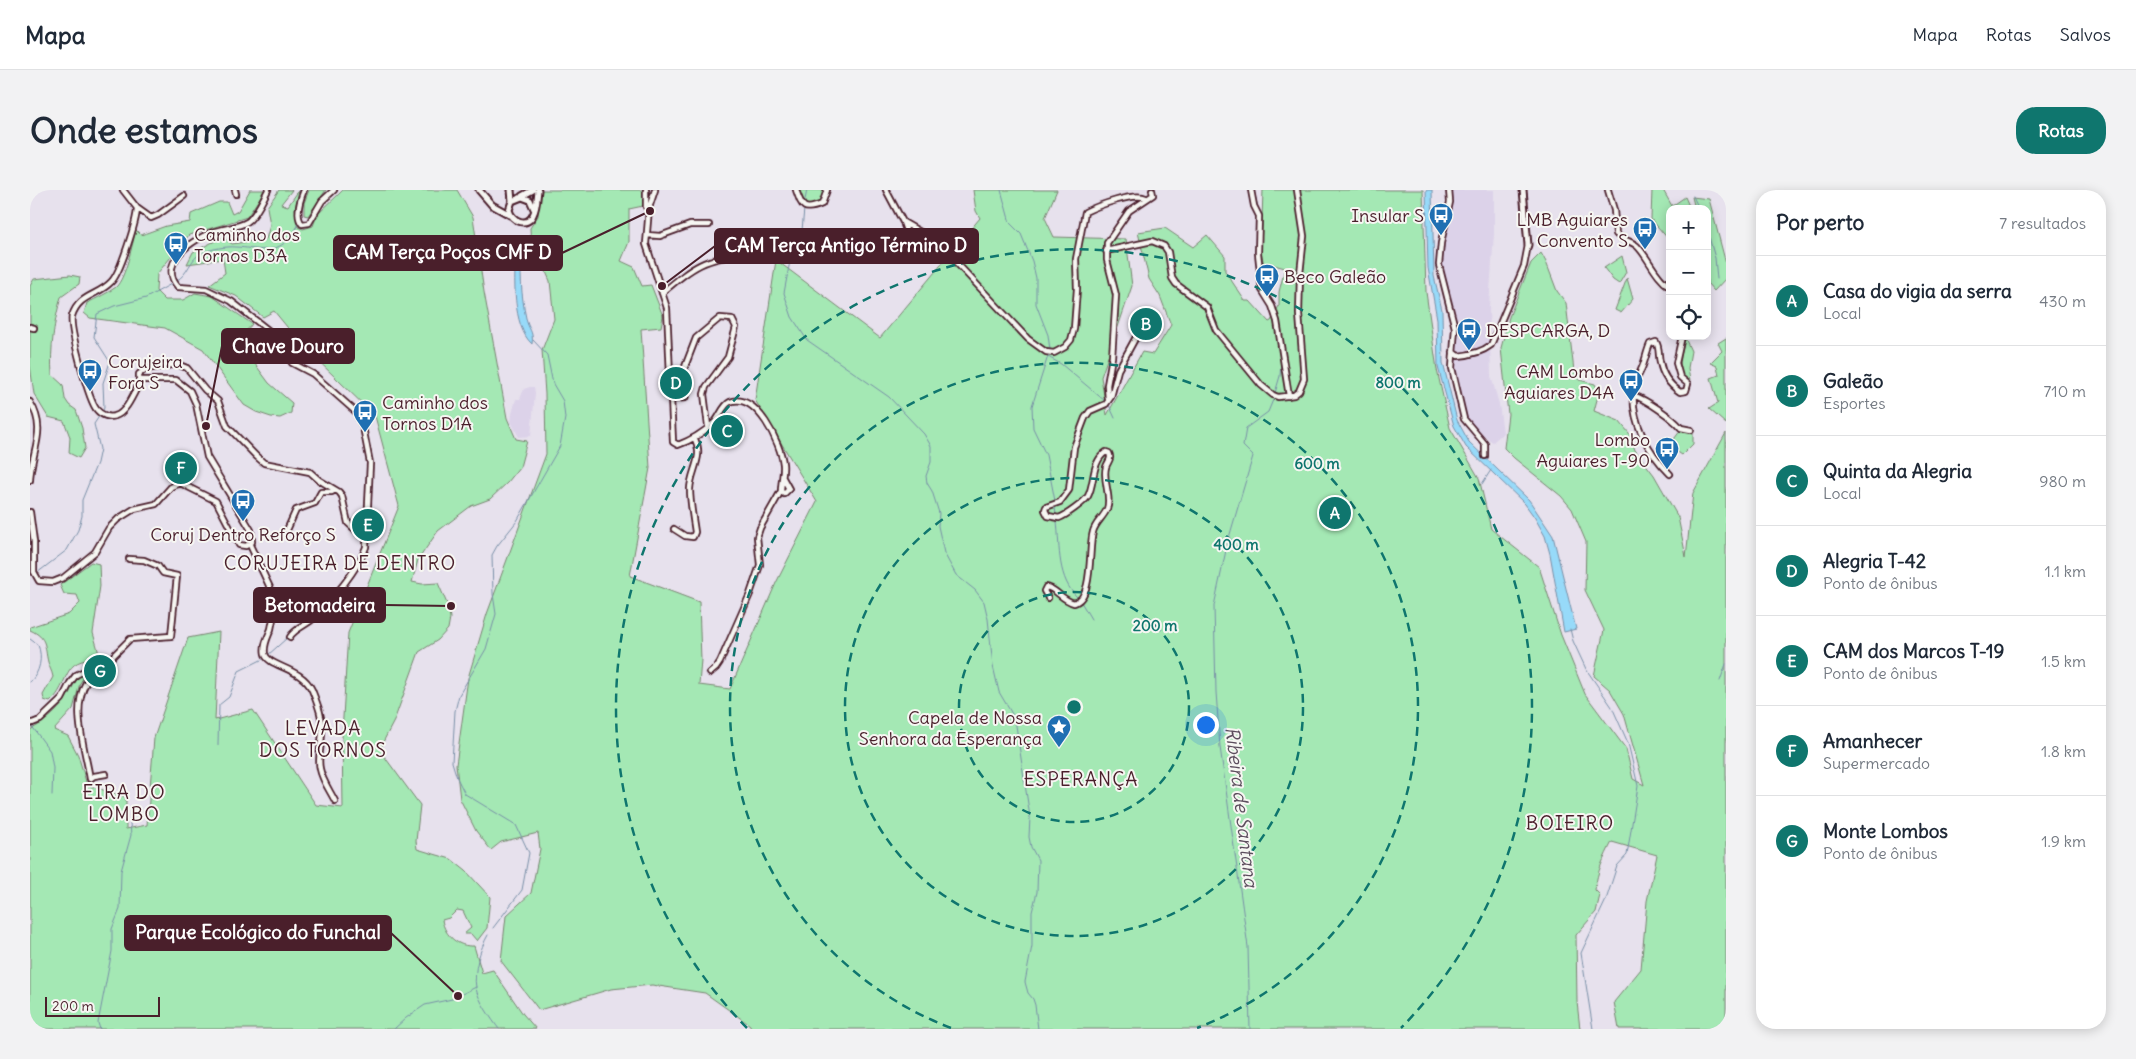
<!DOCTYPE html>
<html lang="pt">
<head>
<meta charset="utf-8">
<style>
  :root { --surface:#fff; --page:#f2f2f3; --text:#1f2937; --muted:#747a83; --line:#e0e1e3; --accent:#0f766e }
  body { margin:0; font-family:Delius,sans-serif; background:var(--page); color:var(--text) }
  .controls { position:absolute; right:15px; top:15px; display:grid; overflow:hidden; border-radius:10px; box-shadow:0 2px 12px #0003 }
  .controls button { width:45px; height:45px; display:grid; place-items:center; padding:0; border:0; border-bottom:1px solid var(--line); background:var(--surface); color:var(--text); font:25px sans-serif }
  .scale { position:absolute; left:15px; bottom:12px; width:115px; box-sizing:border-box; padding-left:5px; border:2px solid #4a1f2b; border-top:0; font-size:14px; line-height:18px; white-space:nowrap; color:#4a1f2b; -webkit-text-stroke:4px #f6f6f2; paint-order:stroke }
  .you { position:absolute; left:1175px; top:534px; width:18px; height:18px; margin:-12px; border:4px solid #fff; border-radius:50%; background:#1a73e8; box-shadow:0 0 0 8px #1a73e833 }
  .badge { display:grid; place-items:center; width:32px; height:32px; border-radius:50%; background:var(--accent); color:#fff; font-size:16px; font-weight:700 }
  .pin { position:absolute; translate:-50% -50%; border:2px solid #fff; box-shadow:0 1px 5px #0006 }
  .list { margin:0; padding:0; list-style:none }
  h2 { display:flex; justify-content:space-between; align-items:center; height:65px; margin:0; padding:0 20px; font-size:21px }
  h2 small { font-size:16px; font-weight:400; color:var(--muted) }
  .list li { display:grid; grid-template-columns:32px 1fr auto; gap:15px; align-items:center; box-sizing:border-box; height:90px; padding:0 20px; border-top:1px solid var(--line) }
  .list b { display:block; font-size:19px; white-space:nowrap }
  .list p { margin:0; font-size:16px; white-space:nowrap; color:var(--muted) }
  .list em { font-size:16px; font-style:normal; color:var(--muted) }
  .icon { flex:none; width:28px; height:28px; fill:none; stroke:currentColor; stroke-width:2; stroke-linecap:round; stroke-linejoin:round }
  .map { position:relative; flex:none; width:1696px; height:839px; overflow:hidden; border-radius:20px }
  header { display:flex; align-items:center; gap:30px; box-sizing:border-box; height:70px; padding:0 25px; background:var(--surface); border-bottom:1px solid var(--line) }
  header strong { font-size:24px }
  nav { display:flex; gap:28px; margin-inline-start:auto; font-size:18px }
  .intro { display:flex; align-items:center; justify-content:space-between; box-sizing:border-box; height:120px; padding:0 30px }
  h1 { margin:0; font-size:35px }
  .button { padding:12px 22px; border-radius:20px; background:var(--accent); color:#fff; font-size:18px; font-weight:700 }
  main { display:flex; gap:30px; padding:0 30px }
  aside { flex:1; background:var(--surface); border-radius:20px; box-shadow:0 2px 12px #0003 }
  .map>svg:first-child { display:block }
  .built { fill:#dcd2e9 }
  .green { fill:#a4e8b4; stroke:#778470 }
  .water { fill:#97daf9; stroke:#788fa7 }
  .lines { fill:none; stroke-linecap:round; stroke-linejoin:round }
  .stream { stroke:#788fa7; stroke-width:1 }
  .minor-casing { stroke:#4a1f2b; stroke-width:8 }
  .major-casing { stroke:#4a1f2b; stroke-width:9 }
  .minor { stroke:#f6f6f2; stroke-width:4.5 }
  .major { stroke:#f6f6f2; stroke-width:5 }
  .ring { fill:none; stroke:#0f766e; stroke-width:2.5; stroke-dasharray:9 6 }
  .labels { text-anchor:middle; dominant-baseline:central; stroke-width:4; stroke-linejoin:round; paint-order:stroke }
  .poi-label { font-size:18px; fill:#4a1f2b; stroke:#f6f6f2; text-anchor:end }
  .neighbourhood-label { font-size:19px; letter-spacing:1px; fill:#4a1f2b; stroke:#f6f6f2 }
  .water-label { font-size:19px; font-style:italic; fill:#5d4e5e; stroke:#f6f6f2 }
  .centre { fill:#0f766e; stroke:#f6f6f2; stroke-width:2.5 }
  .ring-label { font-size:15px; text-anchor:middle; font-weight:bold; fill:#0f766e; stroke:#f6f6f2; stroke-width:4; stroke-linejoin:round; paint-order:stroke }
  .leader { fill:none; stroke:#4a1f2b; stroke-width:2 }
  .callout-dot { fill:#4a1f2b; stroke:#f6f6f2; stroke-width:2 }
  .callout { fill:#4a1f2b; stroke:#4a1f2b; stroke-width:2 }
  .callout-label { font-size:19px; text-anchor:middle; font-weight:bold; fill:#fff }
</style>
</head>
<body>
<header>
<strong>Mapa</strong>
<nav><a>Mapa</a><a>Rotas</a><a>Salvos</a></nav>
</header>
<div class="intro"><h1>Onde estamos</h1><a class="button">Rotas</a></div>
<main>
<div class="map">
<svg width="1696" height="839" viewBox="0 0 1696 839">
  <rect width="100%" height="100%" fill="#e7e1ed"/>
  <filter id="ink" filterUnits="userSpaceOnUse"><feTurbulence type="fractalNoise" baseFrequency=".02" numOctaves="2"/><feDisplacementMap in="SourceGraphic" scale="10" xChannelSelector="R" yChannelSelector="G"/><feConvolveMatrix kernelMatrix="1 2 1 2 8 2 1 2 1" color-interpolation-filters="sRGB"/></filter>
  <g filter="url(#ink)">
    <path class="built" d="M1418 0H1464V44L1459 116 1461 186 1469 214 1473 243 1463 252 1447 242 1430 218 1421 186 1420 165 1424 128 1409 77V54L1419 23Z
      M500 197H504L505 203 501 246 489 247 481 232 482 224 486 209H490L494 199Z"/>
    <path class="green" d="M220 0H235L217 27 159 45 127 84 126 101 135 110H153L165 103 182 106 222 134 208 151 239 193 262 213 261 223 250 228 241 227 226 222 214 215 173 159 135 138 60 128 54 123 57 113C67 108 78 103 86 97 96 87 102 55 106 40L111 45 136 36 160 32 161 24 189 12H197L202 24 208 21Z
      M249 0H262L251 14 258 16 269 0 265 19 268 37 273 39 283 36 287 25 313 0H427L443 27 454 102 477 228 486 249 497 251 490 277 478 292 460 309 441 316 408 341 388 370 382 392 392 394 408 393 418 416 420 428 418 439 408 450 389 462 364 531 352 554 354 566 390 615 386 651 387 659 421 669 436 681 460 707 457 738 447 751 441 744H434L441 738 433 721 427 720 419 728 412 730C415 746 428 757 444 756L452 783 463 780 493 824 506 839H0V540C15 532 26 523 36 509 41 501 44 492 50 485L55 486 50 493 43 519 24 540 38 546 48 565 57 595 96 607V639L117 635 124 548 158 448 189 442 185 530 223 520 286 615 313 618 312 544 318 443 369 316 345 226 271 154 244 121 233 127 206 106 179 95 195 83 193 69 157 74 163 62 193 47 202 54 236 49 240 35 237 17Z
      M279 0H296L278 26 274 25V13Z
      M510 0H613V16L599 19V52L591 71 604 77 612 96 621 95 633 126 631 137 611 139 620 278 600 386 669 412 671 470 669 495 700 499 746 393 787 312 725 210 746 70 850 148 950 28 946 21 943 0H1027L1015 28 1024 47 1096 49 1102 96 1071 187 1077 225 1112 162 1123 164 1141 135 1130 106 1119 89 1108 42 1135 38 1163 57 1177 45 1195 66V81L1215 111H1220L1239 132 1241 131 1249 116V102L1255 78 1244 75H1234L1231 61 1233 0H1393L1396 102 1407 180 1420 238 1449 288 1461 339 1509 377 1531 445 1555 504 1596 559 1603 589 1614 595 1594 524 1580 500 1564 486 1574 440 1555 400 1556 352 1542 319 1531 306 1484 268 1474 258 1478 224 1471 158 1479 127 1501 73 1511 63 1516 72 1527 101 1536 113 1544 181 1549 190 1565 194 1569 202 1564 221 1589 231 1599 243 1605 260 1624 285 1648 327 1656 367 1663 303 1696 243V839H1589L1584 812 1611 779 1617 711 1627 665 1582 652C1574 668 1567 681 1565 700L1570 705 1566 722 1546 745 1547 812 1550 839H721L720 835 675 803 622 795 581 799 509 820 471 771 476 726 501 703 510 659 508 643 471 652 461 660 446 641 430 609 426 575 438 488 457 424 516 264 515 204 512 160 524 129 520 91 506 59H501L500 38 508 26Z
      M766 0H797L792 14 775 18Z
      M1622 0H1633L1642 16 1655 7 1659 16 1656 19H1640V51L1621 29Z
      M1662 7 1679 9 1696 74V88L1684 101 1677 93V19H1665Z
      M1592 66 1596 82 1589 94 1583 90 1574 78Z
      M40 85 50 87 49 94 31 107C24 132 20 159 22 185L33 195 35 209 39 215 46 220 52 238 55 258 49 268 39 263 40 247 34 231 18 227 4 204 0 175V96L4 89Z
      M1597 88 1603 109 1591 123 1585 120Z
      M1655 148 1661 161 1658 178 1660 190 1654 189C1646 176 1653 162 1655 148Z
      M1696 148V234L1679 219 1688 213 1681 188 1689 185 1687 176 1680 173 1692 161 1688 153Z
      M1650 241 1663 243V254L1652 265 1639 256Z
      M61 372 69 374 70 396 63 443 68 460V470C30 467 41 494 20 512L14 510 13 505 23 487C22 481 19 477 18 472 14 456 18 448 0 440V437L39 424 50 413 47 405 34 404 30 395Z"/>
    <path class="water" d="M1396 0H1402L1404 86 1412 120 1413 173 1427 230 1439 252 1499 310 1523 346 1546 439 1534 442 1520 364 1515 346 1505 328 1495 314 1436 257 1424 236 1408 177 1407 129 1398 78Z
      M492 60C490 83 491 105 496 128 498 140 504 140 502 154 482 136 484 87 486 61Z"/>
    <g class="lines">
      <path class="stream" d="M971 0 980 33 991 44 1002 71 1006 88V114L1018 145 1020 160
        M1224 0 1228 18
        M1663 6 1669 19
        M774 15 777 0
        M267 18 270 0
        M774 19 771 51 760 71 754 103 762 127 777 150 859 207 894 244 901 256V272L896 286 897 293 902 301 909 323 908 336 914 363 926 385 945 400 954 412 958 429 963 476 969 502 985 529 1000 627 999 647 1001 657 1008 670 1007 702 1002 722V756L995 792 998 803 1003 809 1005 815 1008 839
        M1227 31V29
        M1226 35V33
        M1677 40 1685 68 1687 89
        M1226 72V39
        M1227 78 1228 84
        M146 91C159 84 159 69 172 63 180 59 197 56 206 57 226 58 241 65 257 51 266 43 268 38 267 27
        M1229 93V95
        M1018 166 1002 216 1003 238 1016 265 1025 311
        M1018 167 1031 174 1075 211
        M1245 203 1250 186 1251 172
        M1079 215 1085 228
        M72 222 74 218 73 193 80 172 64 147 67 124 84 116 116 108 143 93
        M1452 294 1461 280
        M1025 317 1026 325
        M1027 331C1030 359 1027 389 1048 408
        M7 383 37 360 48 340 52 326V310L67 273 70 259 64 234 70 225
        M319 390 333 374
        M1051 412 1061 429
        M1540 439 1543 451 1556 479 1582 517 1598 553 1608 596 1597 665 1587 676 1576 710 1551 763 1563 839
        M0 449 8 455C13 467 10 483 0 492
        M238 465 257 448
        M1690 491 1696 474
        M1 535 20 561 23 578 22 605
        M188 555 189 515 199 507 209 481 233 469
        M463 738 492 700 499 663 486 635 440 607 435 604 427 588 422 572 425 521 429 505 456 459 466 424 463 404 462 365 467 356 487 331 530 256 535 228 533 211 523 194 517 165 503 150
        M458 745C450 759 443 781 446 798 447 808 462 830 469 839
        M70 839 68 833 82 761V739L90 719 91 681 101 645 100 633
        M364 839 376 828 395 815 422 809 446 797
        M1220 839 1218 757 1190 557 1186 502 1184 416 1198 351 1223 266 1213 256 1216 238 1238 222 1243 210"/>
      <defs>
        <path id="minor" d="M93 0 107 18 121 28 128 25 154 6
          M205 0 206 4
          M238 0C233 9 226 26 217 32 207 38 194 38 183 42 163 49 127 73 148 97L176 99 201 111 238 140 262 173 283 184 326 222 333 237 340 273 336 357C328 380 301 411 284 428 277 435 264 439 260 447
          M274 0C270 10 265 26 272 34L279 33 292 11 304 0
          M616 0V17L619 18
          M625 0 619 18 616 54 637 118 643 252 648 255C662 250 673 243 684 233 690 227 693 215 700 212 726 201 751 254 753 274 754 283 751 292 751 301L754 304 759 299 753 288
          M766 0C772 17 773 22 792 14L797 0
          M856 0 873 32 884 64
          M1221 0 1224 16 1229 26 1228 63 1232 100 1242 116 1247 131 1259 206
          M1419 0 1420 12 1411 53 1409 75 1425 138 1422 178 1434 229 1455 254V266
          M1578 0 1584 20 1586 44C1592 50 1601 51 1607 56 1619 68 1625 87 1640 97
          M873 32 906 51 998 149 1016 162 1024 163 1035 157 1041 150 1044 139 1047 99 1046 69 1055 22C1067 16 1104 2 1116 8
          M617 45 630 46 660 35H679
          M1076 61 1122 51 1134 56 1138 62 1142 88 1146 94 1177 117 1186 140 1231 195 1243 205 1248 207 1264 205 1269 201 1274 189 1269 124 1270 84 1274 46 1267 0
          M632 103C664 76 673 68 717 64L720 61
          M0 137 4 138
          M1423 162 1428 166C1439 165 1452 162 1461 155L1494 76 1498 55
          M641 189 651 187 666 148 690 128 702 129 706 137 698 167 676 197 674 204 678 236
          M109 193V184L116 179 147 174 157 178 175 200 188 211 197 236 226 266 234 273 280 282 289 290 309 302 312 306 318 333 329 343 336 346
          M1603 205C1617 210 1643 228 1651 238L1661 240
          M642 209 655 208 660 197
          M1078 209 1077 195 1082 167 1086 105 1077 70V53L1099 21 1123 5 1122 0
          M0 212C18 241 1 260 0 290
          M1640 284C1618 262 1600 231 1604 198 1604 191 1609 186 1611 180 1615 172 1616 163 1620 154L1626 152C1630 158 1628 165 1630 172 1632 184 1640 195 1650 202L1656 201 1658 194 1650 187 1646 173 1652 146
          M0 322 4 352V382L9 391 23 392 33 388 65 362 79 338 88 329 104 319 126 314 141 297 150 293 186 311 209 355 216 356 222 352 221 340 177 267 166 214 160 201 146 190H111C105 200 97 223 85 226 79 228 71 225 67 220 59 212 39 137 42 126 49 104 68 106 81 92 90 84 107 30 107 18
          M644 339 655 346 663 347 665 342C663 328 660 313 660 299 661 280 674 267 665 249
          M257 340 266 320 285 313 291 302H302L305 300
          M220 355 243 404C245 415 244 428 241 439 238 447 233 455 235 464 238 477 271 477 282 500 287 513 293 527 292 541 292 554 287 567 290 579 292 590 300 601 305 611
          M1018 408 1014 401 1016 397C1026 398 1031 410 1044 413 1064 408 1058 358 1063 342 1065 333 1073 328 1077 319 1082 306 1072 290 1076 277 1078 271 1082 269 1079 263L1076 262C1061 272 1065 293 1058 306 1055 312 1035 326 1029 328L1018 326 1015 320 1016 317 1030 312 1039 300 1044 257 1055 228 1060 221 1076 214 1081 207 1088 180 1106 147
          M65 481C36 508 55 556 60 589L64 586 76 584
          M680 483 686 478 690 472 720 404 730 375 727 347 730 338 751 301
          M0 534 10 530 32 509 40 493 46 485 52 482 70 479 100 449 141 446 147 386 133 383 128 376 114 370 99 369"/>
        <path id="major" d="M449 0 462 15 480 25
          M481 0 482 11
          M1493 0 1498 55
          M492 6 503 0
          M504 19 500 10 492 7 482 11 479 20C482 31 497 38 503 25 507 17 507 8 508 0"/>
      </defs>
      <use href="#minor" class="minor-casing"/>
      <use href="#major" class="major-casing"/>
      <use href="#minor" class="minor"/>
      <use href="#major" class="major"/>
    </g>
  </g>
  <g class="ring">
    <circle cx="1044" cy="517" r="115"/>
    <circle cx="1044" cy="517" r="229"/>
    <path d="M921 838A344 344 0 1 1 1167 838"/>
    <path d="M717 838A458 458 0 1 1 1371 838"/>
  </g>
  <defs>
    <symbol id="bus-pin" viewBox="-11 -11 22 30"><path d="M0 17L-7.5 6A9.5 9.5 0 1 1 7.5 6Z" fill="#1f6fb2" stroke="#f6f6f2"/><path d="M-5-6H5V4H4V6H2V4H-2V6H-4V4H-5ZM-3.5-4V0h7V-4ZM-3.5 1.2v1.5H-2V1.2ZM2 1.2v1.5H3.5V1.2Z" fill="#fff"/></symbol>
    <symbol id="sight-pin" viewBox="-11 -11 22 30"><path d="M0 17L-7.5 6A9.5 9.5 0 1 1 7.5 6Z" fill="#1f6fb2" stroke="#f6f6f2"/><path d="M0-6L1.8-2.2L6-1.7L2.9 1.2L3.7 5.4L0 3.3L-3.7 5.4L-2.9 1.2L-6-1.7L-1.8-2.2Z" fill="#fff"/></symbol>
  </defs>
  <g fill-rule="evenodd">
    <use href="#bus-pin" x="1397" y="11" width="28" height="38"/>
    <use href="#bus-pin" x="1601" y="25" width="28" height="38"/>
    <use href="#bus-pin" x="132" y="40" width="28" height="38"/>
    <use href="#bus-pin" x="1223" y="72" width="28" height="38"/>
    <use href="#bus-pin" x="1425" y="126" width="28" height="38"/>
    <use href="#bus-pin" x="46" y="167" width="28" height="38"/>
    <use href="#bus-pin" x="1587" y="177" width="28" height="38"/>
    <use href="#bus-pin" x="321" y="208" width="28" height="38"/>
    <use href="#bus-pin" x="1623" y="245" width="28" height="38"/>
    <use href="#bus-pin" x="199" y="297" width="28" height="38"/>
    <use href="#sight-pin" x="1015" y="523" width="28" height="38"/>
  </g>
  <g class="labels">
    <g class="poi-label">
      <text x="1394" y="25">Insular S</text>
      <text x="1598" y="29">LMB Aguiares<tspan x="1598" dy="21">Convento S</tspan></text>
      <text x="164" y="44" text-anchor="start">Caminho dos<tspan x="164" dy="21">Tornos D3A</tspan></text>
      <text x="1254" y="86" text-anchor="start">Beco Galeão</text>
      <text x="1456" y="140" text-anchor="start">DESPCARGA, D</text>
      <text x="78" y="171" text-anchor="start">Corujeira<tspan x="78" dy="21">Fora S</tspan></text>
      <text x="1584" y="181">CAM Lombo<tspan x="1584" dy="21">Aguiares D4A</tspan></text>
      <text x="352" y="212" text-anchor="start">Caminho dos<tspan x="352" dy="21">Tornos D1A</tspan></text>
      <text x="1620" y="249">Lombo<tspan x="1620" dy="21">Aguiares T-90</tspan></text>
      <text x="213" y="344" text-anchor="middle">Coruj Dentro Reforço S</text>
      <text x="1012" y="527">Capela de Nossa<tspan x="1012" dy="21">Senhora da Esperança</tspan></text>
    </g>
    <g class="neighbourhood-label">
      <text x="310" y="373">CORUJEIRA DE DENTRO</text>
      <text x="293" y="538">LEVADA<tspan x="293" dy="22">DOS TORNOS</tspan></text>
      <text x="1051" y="589">ESPERANÇA</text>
      <text x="94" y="602">EIRA DO<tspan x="94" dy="22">LOMBO</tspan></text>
      <text x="1540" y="633">BOIEIRO</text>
    </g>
    <g class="water-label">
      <text transform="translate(1212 617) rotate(83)">Ribeira de Santana</text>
    </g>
  </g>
  <circle cx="1044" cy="517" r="8" class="centre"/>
  <g class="ring-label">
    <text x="1368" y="198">800 m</text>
    <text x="1287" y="279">600 m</text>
    <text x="1206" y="360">400 m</text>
    <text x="1125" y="441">200 m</text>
  </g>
  <path class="leader" d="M632 96L685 56M620 21L532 63M176 236L192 156M421 416L355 415M428 806L361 743"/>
  <g class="callout-dot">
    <circle cx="632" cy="96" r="5"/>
    <circle cx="620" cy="21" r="5"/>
    <circle cx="176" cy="236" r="5"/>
    <circle cx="421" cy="416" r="5"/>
    <circle cx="428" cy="806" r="5"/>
  </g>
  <g class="callout">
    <rect x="685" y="39" width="263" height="34" rx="5"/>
    <rect x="304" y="46" width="228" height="34" rx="5"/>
    <rect x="192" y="139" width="132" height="34" rx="5"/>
    <rect x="224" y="398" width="131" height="34" rx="5"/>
    <rect x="95" y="726" width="266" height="34" rx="5"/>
  </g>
  <g class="callout-label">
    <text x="816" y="62">CAM Terça Antigo Término D</text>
    <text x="418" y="69">CAM Terça Poços CMF D</text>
    <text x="258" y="163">Chave Douro</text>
    <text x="290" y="422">Betomadeira</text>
    <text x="228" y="749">Parque Ecológico do Funchal</text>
  </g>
</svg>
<div class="controls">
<button>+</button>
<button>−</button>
<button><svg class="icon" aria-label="locate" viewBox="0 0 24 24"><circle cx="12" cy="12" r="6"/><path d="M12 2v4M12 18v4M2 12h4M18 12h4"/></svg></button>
</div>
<div class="scale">200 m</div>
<div class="you"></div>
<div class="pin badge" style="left:1305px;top:323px">A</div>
<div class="pin badge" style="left:1116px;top:134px">B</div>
<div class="pin badge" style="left:697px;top:241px">C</div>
<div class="pin badge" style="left:646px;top:193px">D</div>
<div class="pin badge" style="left:338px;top:335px">E</div>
<div class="pin badge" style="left:151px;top:278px">F</div>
<div class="pin badge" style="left:70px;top:481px">G</div>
</div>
<aside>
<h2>Por perto<small>7 resultados</small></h2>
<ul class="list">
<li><span class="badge">A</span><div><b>Casa do vigia da serra</b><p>Local</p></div><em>430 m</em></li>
<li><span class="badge">B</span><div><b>Galeão</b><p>Esportes</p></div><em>710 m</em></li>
<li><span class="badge">C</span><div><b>Quinta da Alegria</b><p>Local</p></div><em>980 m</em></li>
<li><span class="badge">D</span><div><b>Alegria T-42</b><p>Ponto de ônibus</p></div><em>1.1 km</em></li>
<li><span class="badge">E</span><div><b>CAM dos Marcos T-19</b><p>Ponto de ônibus</p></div><em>1.5 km</em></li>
<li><span class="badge">F</span><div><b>Amanhecer</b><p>Supermercado</p></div><em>1.8 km</em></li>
<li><span class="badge">G</span><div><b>Monte Lombos</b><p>Ponto de ônibus</p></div><em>1.9 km</em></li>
</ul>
</aside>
</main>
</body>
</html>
